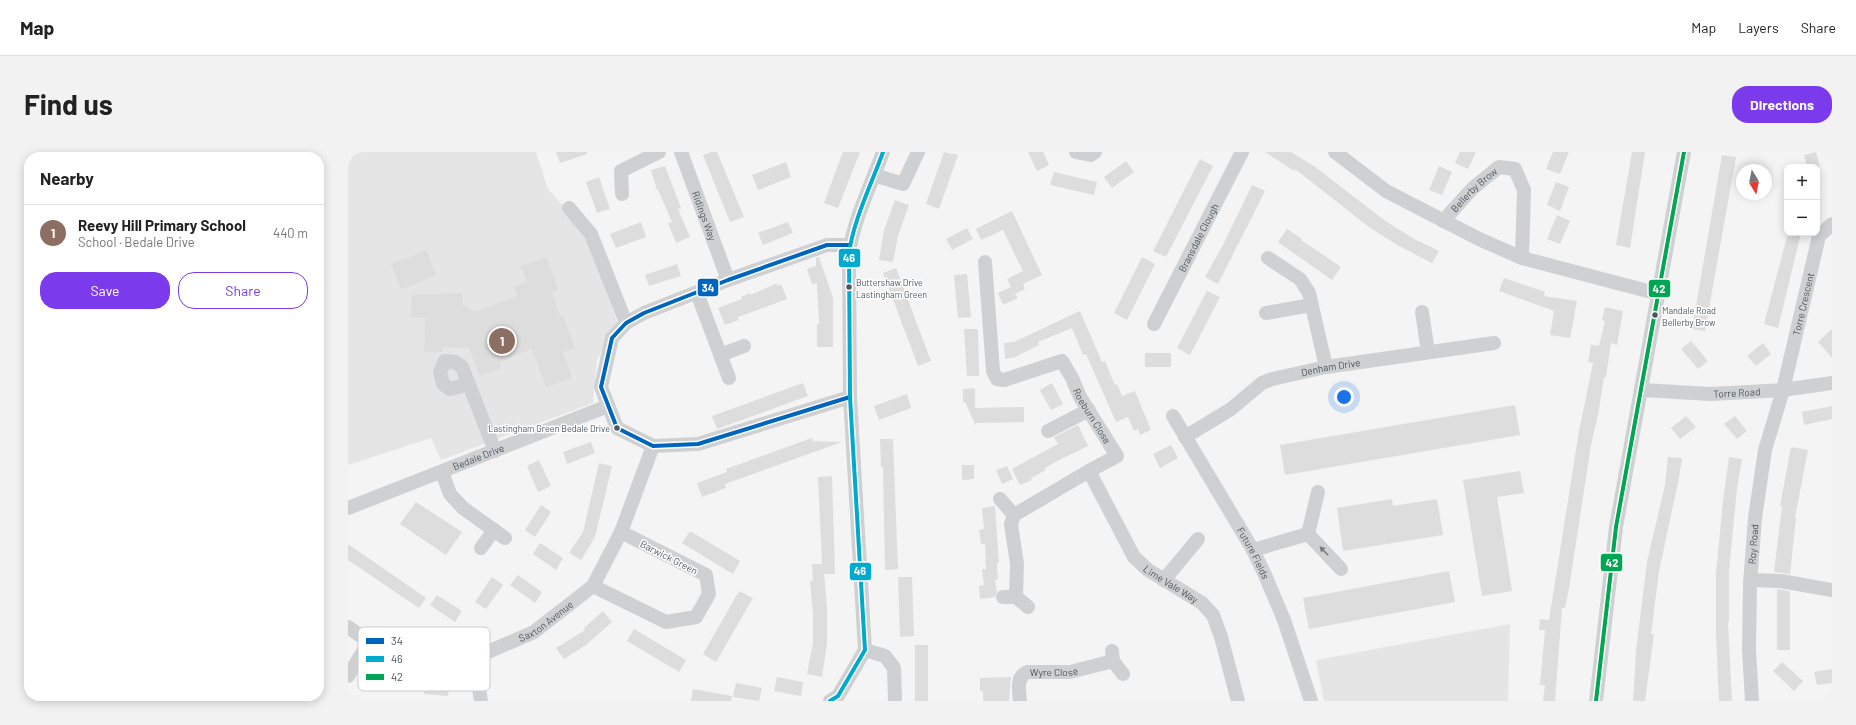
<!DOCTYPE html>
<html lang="en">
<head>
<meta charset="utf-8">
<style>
  :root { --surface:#fff; --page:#f2f2f2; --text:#222; --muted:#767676; --line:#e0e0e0; --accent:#7c3aed }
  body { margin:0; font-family:Barlow,sans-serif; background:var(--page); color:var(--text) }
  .controls { position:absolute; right:12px; top:12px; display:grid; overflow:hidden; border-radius:8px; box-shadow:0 2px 10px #0003 }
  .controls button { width:36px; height:36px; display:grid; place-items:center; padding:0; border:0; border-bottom:1px solid var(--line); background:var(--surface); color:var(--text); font:20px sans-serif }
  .compass { position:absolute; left:1388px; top:12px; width:36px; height:36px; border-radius:50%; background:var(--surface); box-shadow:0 2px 10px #0003; rotate:170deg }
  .you { position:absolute; left:996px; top:245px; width:14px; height:14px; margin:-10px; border:3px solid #fff; border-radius:50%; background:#1a73e8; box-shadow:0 0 0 6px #1a73e833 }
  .badge { display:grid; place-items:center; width:26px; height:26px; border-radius:50%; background:var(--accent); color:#fff; font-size:13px; font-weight:700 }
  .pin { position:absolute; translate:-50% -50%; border:2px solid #fff; box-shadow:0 1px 4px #0006 }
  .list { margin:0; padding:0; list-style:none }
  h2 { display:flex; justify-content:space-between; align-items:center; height:52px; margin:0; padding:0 16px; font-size:17px }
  h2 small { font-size:13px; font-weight:400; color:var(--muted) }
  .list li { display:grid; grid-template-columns:26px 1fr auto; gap:12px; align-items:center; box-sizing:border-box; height:56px; padding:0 16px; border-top:1px solid var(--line) }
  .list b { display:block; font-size:15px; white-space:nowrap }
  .list p { margin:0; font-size:13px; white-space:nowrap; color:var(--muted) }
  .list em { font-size:13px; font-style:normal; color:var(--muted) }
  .actions { display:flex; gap:8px; padding:12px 16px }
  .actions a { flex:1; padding:9px 0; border:1px solid var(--accent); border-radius:16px; text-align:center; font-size:14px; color:var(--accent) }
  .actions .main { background:var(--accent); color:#fff }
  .map { position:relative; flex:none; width:1484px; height:549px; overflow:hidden; border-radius:16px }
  header { display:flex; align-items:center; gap:24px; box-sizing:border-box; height:56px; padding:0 20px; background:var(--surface); border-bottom:1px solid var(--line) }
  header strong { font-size:19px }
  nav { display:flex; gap:22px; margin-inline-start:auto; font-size:14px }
  .intro { display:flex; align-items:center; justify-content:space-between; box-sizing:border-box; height:96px; padding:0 24px }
  h1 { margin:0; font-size:28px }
  .button { padding:10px 18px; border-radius:16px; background:var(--accent); color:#fff; font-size:14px; font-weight:700 }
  main { display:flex; gap:24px; padding:0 24px }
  aside { flex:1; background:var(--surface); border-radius:16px; box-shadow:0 2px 10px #0003 }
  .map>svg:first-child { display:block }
  .education { fill:#e6e5e6 }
  .building { fill:#ddddde }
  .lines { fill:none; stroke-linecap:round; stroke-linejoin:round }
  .minor { stroke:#ced0d2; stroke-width:14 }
  .bus-1-casing { stroke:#fff; stroke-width:7 }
  .bus-2-casing { stroke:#fff; stroke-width:7 }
  .bus-3-casing { stroke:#fff; stroke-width:7 }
  .bus-1 { stroke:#0065bd; stroke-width:4 }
  .bus-2 { stroke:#00a9ce; stroke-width:4 }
  .bus-3 { stroke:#00a651; stroke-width:4 }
  .oneway { fill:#727b83 }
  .bus-dot { fill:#4a5661; stroke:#fff; stroke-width:1.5 }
  .labels { text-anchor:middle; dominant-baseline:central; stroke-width:3; stroke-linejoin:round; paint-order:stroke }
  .bus-label { font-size:9px; fill:#4a5661; stroke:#fff; text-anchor:start }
  .street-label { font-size:10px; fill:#4a5661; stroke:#fff }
  .key { fill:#fff; stroke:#c9ccd0; stroke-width:1 }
  .key-label { font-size:11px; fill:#4a5661 }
  .line-badge { stroke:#fff; stroke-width:1.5 }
  .badge-label { font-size:11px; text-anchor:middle; font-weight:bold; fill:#fff }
</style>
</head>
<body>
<header>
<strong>Map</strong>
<nav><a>Map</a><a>Layers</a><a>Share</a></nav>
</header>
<div class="intro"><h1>Find us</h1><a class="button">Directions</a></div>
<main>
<aside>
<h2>Nearby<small></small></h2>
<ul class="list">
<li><span class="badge" style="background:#8d6e63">1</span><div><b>Reevy Hill Primary School</b><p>School · Bedale Drive</p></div><em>440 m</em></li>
</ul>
<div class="actions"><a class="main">Save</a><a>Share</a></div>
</aside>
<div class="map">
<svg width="1484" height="549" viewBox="0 0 1484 549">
  <rect width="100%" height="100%" fill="#f4f4f4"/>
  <path class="education" d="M0 0H188L200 37 235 76 269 170 249 208 245 251 93 308 83 286 0 313Z
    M1162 472 1160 549H976L968 508Z"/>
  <path class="building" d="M208 0H239V2L212 11Z
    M363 0H369L396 65 382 70 355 3Z
    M495 0H512L490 56 476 51Z
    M596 0 610 3 591 57 578 52Z
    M680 0H695L701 13 689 19Z
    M917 0H943L966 14 1036 68 1066 87 1091 99 1084 111 1049 93 1021 75 947 17 946 19Z
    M1112 0H1128L1120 17 1107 11Z
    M1205 0H1221L1212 22 1198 17Z
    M1284 0H1297L1282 96 1268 93Z
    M1468 0 1472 15H1459L1456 3Z
    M1374 3 1388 5 1357 179 1344 177Z
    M852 7 865 14 818 105 805 99Z
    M778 9 786 20 764 36 756 25Z
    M438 10 443 25 410 38 404 23Z
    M317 14 333 56 330 57 342 85 328 91 320 71 324 70 310 38H309L303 18Z
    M1091 14 1104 20 1094 43 1081 38Z
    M706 20 749 30 746 43 702 33Z
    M251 25 262 57 249 61 238 30Z
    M1208 30 1221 35 1212 59 1199 53Z
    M904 33 917 39 870 132 857 125 876 91Z
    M547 48 561 53 550 84 545 110 531 108 536 78Z
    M664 59 694 123 675 132 677 137 667 142 670 146 655 153 650 141 663 135 659 127 675 119 655 78 633 88 628 77Z
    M1209 63 1222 69 1212 92 1199 87Z
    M293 70 298 85 268 96 262 82Z
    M440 70 445 81 415 93 410 81Z
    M619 76 625 87 604 98 598 87Z
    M939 77 954 87 953 88 993 115 984 128 930 90Z
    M1440 81H1453L1430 176 1416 172Z
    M79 98 88 124 53 137 43 112Z
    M199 105 210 138 204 140 212 164 215 163 227 196 215 200 224 226 198 235 184 197 151 210 154 216 132 224 121 196 94 195V200H76L77 166 63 165 64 143 114 141 115 153 127 160 169 144 166 135 179 130 173 114Z
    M471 105 485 146V195H469V172H471L469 131 464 132 459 117 468 114V106Z
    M794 105 807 112 779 168 766 161Z
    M329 112 333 124 301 134 297 123Z
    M548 116 583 209 570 214 535 121Z
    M619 122 623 165 610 166 606 123Z
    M1156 126 1197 140 1196 144 1229 149 1222 186 1202 183 1206 159 1151 139Z
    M429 131V134L433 132 439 147 390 165 391 168 377 173 370 156 394 147 393 145 402 141 403 143Z
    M859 139 872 145 842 203 829 196Z
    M1257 155 1275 159 1269 193 1263 191 1258 225H1256L1250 263 1243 293 1221 436 1217 456H1214L1207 549H1195L1197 533H1192L1197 478H1191L1192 467 1201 468 1231 279 1245 211 1240 210 1243 193 1251 194 1257 169 1254 168Z
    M732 159 754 210 757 209 767 233 769 232 774 244 787 239 803 278 792 283 790 277 786 279 780 265 768 270 738 202 735 203 724 176 690 190 691 193 667 205 657 207 656 191 666 190Z
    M616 177H630L631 224H619Z
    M1484 177V206L1470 190Z
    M1343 189 1360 209 1350 217 1333 197Z
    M1415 191 1423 202 1408 214 1399 204Z
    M797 201H823V215H797Z
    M455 231 460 244 369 277 364 264Z
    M704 231 715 252 703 258 692 238Z
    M627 236V256L676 255V270L628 271V274L617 250 615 251V237Z
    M559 242 563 256 531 268 526 254Z
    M1167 253 1172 283 937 323 932 293Z
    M1484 254V267L1456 273 1454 260Z
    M1338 264 1348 275 1332 287 1323 276Z
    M1387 264 1399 279 1389 287 1376 272Z
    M730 273 740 294 711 308 697 316 698 318 683 326 684 328 672 333 664 317 710 292 706 285Z
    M464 286 465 289 494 290 377 332 378 336 354 345 349 331 379 320 378 317Z
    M532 287H545L550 417 537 418 535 315H533Z
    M243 290 247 301 219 312 215 300Z
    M823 293 830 306 812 316 805 302Z
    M1443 295 1460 298 1447 365 1448 366 1442 422 1426 420 1434 354H1432Z
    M1320 305 1334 306 1331 326 1311 419 1303 482H1306L1297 549H1285L1288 499 1299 410 1317 333Z
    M1381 305 1394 307 1389 336 1381 419V470H1380L1384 549H1371L1368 483V421L1375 349Z
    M191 308 203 334 190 340 179 314Z
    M251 311 264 314 247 385 233 408 221 401 235 380Z
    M614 313H626V327L614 328Z
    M659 314 665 327 654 332 648 318Z
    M1172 319 1176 341 1149 345 1164 439 1134 444 1115 328Z
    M484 324 487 422H476L479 454V492L474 525 459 522 465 491V462L462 429H465L464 412H474L470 325Z
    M1044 347 1045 354 1089 347 1095 383 995 399 989 356Z
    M68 350 114 380 98 403 52 372Z
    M193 353 203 360 187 385 177 378Z
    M647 354 651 411H649L650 427 647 428 649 440 647 445 632 447 631 434 636 433 634 417H638L637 392H633L631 378 636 377 634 356Z
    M342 379 392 409 385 422 334 391Z
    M192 391 215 406 208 418 185 402Z
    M0 392 78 446 71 456 0 408Z
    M1101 419 1107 450 961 477 955 446Z
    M170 423 194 440 187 451 162 433Z
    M144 425 155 433 138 457 127 450Z
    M550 425H564L566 484 552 485Z
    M1429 437 1442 439V498H1429Z
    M391 439 405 446 368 510 355 502Z
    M89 443 114 459 107 470 82 453Z
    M255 459 264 470 238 493 216 507 208 496 237 478 236 476Z
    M286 477 338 508 331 520 279 489Z
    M567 493H580V549H567Z
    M1434 510 1455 529 1446 539 1425 519Z
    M1484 517V531L1469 533 1466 520Z
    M429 525 455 530 453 544 426 539Z
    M663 525 661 549H635V539H632V526Z
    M77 527 102 529 100 544 76 542Z
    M388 531 414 536 411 549 385 545Z
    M345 537 384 544 383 549H343Z"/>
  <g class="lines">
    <g class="minor">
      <path id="s1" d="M333 0 380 128"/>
      <path d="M728 0 743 3 747 0"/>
      <path d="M987 0 1038 39 1131 87 1174 106 1311 142"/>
      <path d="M526 23 555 32 570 0"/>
      <path d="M274 42 273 19 311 0"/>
      <path d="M221 56 243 82 278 171"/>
      <path id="s2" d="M1095 69 1125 36 1151 15 1167 17 1176 38 1174 106"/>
      <path d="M502 93H479L380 128 296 161 278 171 264 186 253 235 269 276 305 294 350 292 502 245"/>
      <path d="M920 106 952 127 961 141 978 215"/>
      <path id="s3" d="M637 110 645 219 649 227 656 228 714 209 724 226 732 245 769 304 741 319 666 363 663 372 669 412 668 445"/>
      <path d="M349 141 381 226"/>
      <path d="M1074 160 1080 200"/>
      <path d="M918 161 963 153"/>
      <path id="s4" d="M806 172 894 0"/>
      <path d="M372 203 396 194"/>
      <path d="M121 232 102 237 95 232 92 220 97 209 107 210 114 215 147 299"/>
      <path id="s5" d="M1294 238 1363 242 1435 238 1484 231"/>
      <path id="s6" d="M825 264 905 398 917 423 936 468 963 549"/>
      <path d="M700 279 741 258"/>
      <path id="s7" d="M837 285 883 257 914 231 924 227 978 215 1146 191"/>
      <path id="s8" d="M741 319 786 405 800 418 854 451 865 463 873 485 890 549"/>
      <path d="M94 320 102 342 115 356 157 386"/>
      <path d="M652 347 666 363"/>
      <path id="s9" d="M0 356 260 254"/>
      <path d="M960 382 993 417"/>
      <path d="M960 382 970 340"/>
      <path d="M133 396 146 378"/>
      <path d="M905 398 960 382"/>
      <path d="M816 428 850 387"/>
      <path d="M1403 428 1433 429 1484 438"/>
      <path d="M245 434 318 470 348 465 361 442 358 423 273 380"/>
      <path d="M655 445H668L680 455"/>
      <path id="s10" d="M0 475 21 490 126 506 186 480 245 434 273 380 305 294"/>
      <path d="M517 498 537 504 546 516 547 549"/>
      <path d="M764 499 765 509 775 522"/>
      <path d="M126 506 133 549"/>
      <path d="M0 524 21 490"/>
      <path d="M482 549 490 544 517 498 502 245 501 103C504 71 524 31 535 0"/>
      <path id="s11" d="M672 549C671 538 668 525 679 520H722L765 509"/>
      <path d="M1248 549 1268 375 1336 0"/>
      <path id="s12" d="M1404 549 1401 498 1402 432 1407 366 1417 298 1435 238 1471 84 1484 72"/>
    </g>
    <defs>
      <path id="bus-1" d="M502 93H479L380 128 296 161 278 171 264 186 253 235 269 276 305 294 350 292 502 245"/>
      <path id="bus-2" d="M482 549 490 544 517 498 502 245 501 103C504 71 524 31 535 0"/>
      <path id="bus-3" d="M1248 549 1268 375 1336 0"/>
    </defs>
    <use href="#bus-1" class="bus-1-casing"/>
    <use href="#bus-2" class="bus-2-casing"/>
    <use href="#bus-3" class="bus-3-casing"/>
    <use href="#bus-1" class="bus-1"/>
    <use href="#bus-2" class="bus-2"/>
    <use href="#bus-3" class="bus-3"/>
  </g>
  <defs><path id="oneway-solid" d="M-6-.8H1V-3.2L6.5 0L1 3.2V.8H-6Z"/></defs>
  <use class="oneway" href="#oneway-solid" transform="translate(976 399) rotate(-134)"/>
  <g class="bus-dot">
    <circle cx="501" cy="135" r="3.5"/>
    <circle cx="1307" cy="163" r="3.5"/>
    <circle cx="269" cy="276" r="3.5"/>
  </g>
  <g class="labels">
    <g class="bus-label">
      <text x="508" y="130">Buttershaw Drive<tspan x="508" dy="12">Lastingham Green</tspan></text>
      <text x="1314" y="158">Mandale Road<tspan x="1314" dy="12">Bellerby Brow</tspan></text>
      <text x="262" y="276" text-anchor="end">Lastingham Green Bedale Drive</text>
    </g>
    <g class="street-label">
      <text stroke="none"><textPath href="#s2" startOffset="44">Bellerby Brow</textPath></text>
      <text stroke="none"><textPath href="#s1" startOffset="68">Ridings Way</textPath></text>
      <text stroke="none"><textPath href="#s4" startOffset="97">Bransdale Clough</textPath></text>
      <text stroke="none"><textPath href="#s12" startOffset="403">Torre Crescent</textPath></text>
      <text stroke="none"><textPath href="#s7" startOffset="165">Denham Drive</textPath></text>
      <text stroke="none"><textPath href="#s5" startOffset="95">Torre Road</textPath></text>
      <text stroke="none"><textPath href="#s3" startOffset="249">Roeburn Close</textPath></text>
      <text stroke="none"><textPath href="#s9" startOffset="140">Bedale Drive</textPath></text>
      <text stroke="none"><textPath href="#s12" startOffset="157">Roy Road</textPath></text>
      <text stroke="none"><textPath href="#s6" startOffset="159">Future Fields</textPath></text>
      <text transform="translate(321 405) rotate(27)">Barwick Green</text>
      <text stroke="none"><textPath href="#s8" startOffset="143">Lime Vale Way</textPath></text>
      <text stroke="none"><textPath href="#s10" startOffset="213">Saxton Avenue</textPath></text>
      <text stroke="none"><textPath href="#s11" startOffset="59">Wyre Close</textPath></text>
    </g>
  </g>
  <rect x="10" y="475" width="132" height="64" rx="6" class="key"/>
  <rect x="18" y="486" width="18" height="6" fill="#0065bd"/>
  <rect x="18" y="504" width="18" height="6" fill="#00a9ce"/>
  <rect x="18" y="522" width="18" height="6" fill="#00a651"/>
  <g class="key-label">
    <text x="43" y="493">34</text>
    <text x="43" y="511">46</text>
    <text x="43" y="529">42</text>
  </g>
  <g class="line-badge">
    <rect x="490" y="96" width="23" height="20" rx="4" fill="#00a9ce"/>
    <rect x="349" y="126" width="22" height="19" rx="4" fill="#0065bd"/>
    <rect x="1300" y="127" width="23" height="19" rx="4" fill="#00a651"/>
    <rect x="1252" y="401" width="23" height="19" rx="4" fill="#00a651"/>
    <rect x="501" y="410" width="23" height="19" rx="4" fill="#00a9ce"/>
  </g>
  <g class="badge-label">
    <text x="501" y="110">46</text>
    <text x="360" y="140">34</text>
    <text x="1311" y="141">42</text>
    <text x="1264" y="415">42</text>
    <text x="512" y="423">46</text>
  </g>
</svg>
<div class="controls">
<button>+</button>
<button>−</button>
</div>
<svg class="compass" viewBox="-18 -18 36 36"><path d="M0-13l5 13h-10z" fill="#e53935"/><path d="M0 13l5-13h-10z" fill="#767676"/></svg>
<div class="you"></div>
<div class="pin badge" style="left:154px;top:189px;background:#8d6e63">1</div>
</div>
</main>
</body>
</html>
